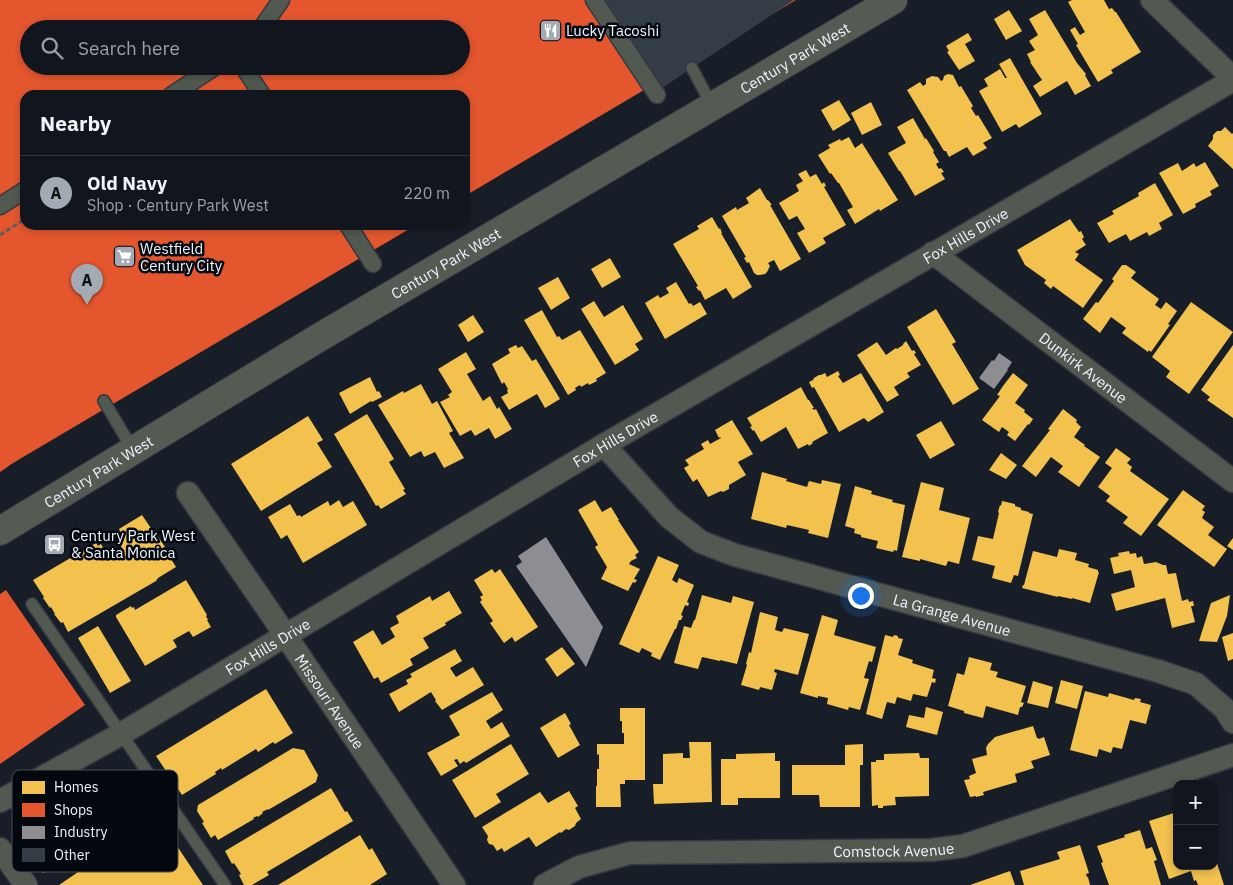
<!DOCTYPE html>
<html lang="en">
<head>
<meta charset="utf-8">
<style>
  :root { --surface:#11161e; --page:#1a1f27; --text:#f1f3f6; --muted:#9c9fa4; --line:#30353c; --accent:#a2aab4 }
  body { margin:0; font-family:"IBM Plex Sans",sans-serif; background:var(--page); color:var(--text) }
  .controls { position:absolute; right:15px; bottom:15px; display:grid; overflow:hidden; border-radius:10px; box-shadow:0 2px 8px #0003 }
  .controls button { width:45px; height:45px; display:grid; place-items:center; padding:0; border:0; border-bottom:1px solid var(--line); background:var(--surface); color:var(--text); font:25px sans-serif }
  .you { position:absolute; left:860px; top:595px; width:18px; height:18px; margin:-12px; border:4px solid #fff; border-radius:50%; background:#1a73e8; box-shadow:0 0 0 8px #1a73e833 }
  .badge { display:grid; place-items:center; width:32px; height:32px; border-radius:50%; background:var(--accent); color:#111; font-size:16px; font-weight:700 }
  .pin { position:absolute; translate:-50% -41px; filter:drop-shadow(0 1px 2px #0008) }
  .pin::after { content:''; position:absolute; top:26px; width:18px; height:15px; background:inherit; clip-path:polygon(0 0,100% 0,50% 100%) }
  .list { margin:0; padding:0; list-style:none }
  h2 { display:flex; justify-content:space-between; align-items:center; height:65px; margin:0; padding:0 20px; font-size:21px }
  h2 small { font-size:16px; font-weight:400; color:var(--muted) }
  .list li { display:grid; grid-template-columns:32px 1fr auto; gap:15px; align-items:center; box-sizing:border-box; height:75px; padding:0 20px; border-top:1px solid var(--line) }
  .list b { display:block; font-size:19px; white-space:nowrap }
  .list p { margin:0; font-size:16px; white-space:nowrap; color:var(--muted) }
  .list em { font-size:16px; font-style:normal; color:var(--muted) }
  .icon { flex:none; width:28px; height:28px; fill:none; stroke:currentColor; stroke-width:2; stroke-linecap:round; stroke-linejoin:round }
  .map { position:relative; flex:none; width:1233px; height:885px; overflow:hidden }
  .search { position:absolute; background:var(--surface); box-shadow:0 2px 8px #0003; left:20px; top:20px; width:450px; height:55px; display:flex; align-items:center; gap:12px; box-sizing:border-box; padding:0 18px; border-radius:28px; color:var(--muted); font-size:19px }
  .panel { position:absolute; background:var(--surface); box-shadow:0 2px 8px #0003; left:20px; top:90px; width:450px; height:140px; border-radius:15px }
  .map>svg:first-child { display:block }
  .homes { fill:#f2c14e }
  .shops { fill:#e4572e; fill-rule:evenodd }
  .industry { fill:#8d8d92 }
  .building { fill:#343c46 }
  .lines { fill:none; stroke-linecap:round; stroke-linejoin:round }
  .service-casing { stroke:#323940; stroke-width:14 }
  .pedestrian-casing { stroke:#323940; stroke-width:19 }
  .minor-casing { stroke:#323940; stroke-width:25 }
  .secondary-casing { stroke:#323940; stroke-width:30 }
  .path { stroke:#5a5f5d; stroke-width:3; stroke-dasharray:5 2.5; stroke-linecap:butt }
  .service { stroke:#525950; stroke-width:11 }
  .pedestrian { stroke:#525950; stroke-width:16 }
  .minor { stroke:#525950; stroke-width:22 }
  .secondary { stroke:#535b53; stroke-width:28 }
  .labels { text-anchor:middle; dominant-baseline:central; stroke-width:5; stroke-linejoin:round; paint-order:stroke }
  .poi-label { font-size:15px; fill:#edf5ff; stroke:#03070e; text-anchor:start }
  .street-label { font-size:15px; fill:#edf5ff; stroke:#03070e }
  .key { fill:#03070e; stroke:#494e56; stroke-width:1 }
  .key-label { font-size:14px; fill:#edf5ff }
</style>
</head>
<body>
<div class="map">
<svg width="1233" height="885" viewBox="0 0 1233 885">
  <rect width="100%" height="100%" fill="#171e28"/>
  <path class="homes" d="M1072 0H1104L1109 9 1112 8 1115 12H1116L1141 52 1111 70 1113 73 1098 82 1076 45 1078 44 1070 30 1075 27 1080 35 1085 32 1068 2Z
    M1009 10 1022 31 1006 40 994 19Z
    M1045 10 1077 63 1086 74 1085 75 1091 86 1075 95 1067 81 1040 97 1033 86 1042 80 1030 62H1031L1027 54 1035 50 1029 41 1038 35 1029 19Z
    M968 33 972 40 965 44 975 61 959 70 947 52 949 51 946 46Z
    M1010 58 1042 114 1019 128 1016 124 1002 132 979 91 988 86 984 79 1000 69 1005 78H1007L999 64Z
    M948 74 953 75 959 87 961 86 973 106 971 108 976 116 978 115 992 138 983 143 987 148 973 156 967 147 949 157 946 151H944L907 90 920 82 923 86 926 84V79L932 76 938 77 941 81 943 80 944 76Z
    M839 100 851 120 833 131 821 110Z
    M871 102 882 125 862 135 851 113Z
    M913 118 925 139 926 138 934 151 933 152 939 162 936 164 939 169 941 168 944 172 941 173 945 179 915 196 900 171H899L888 153 906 143 897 127Z
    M1225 127 1232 134 1233 133V169L1208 146 1213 139V135L1217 131H1221Z
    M849 137 855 148 862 143 898 200 880 211 879 209 855 224 847 210 853 207 839 183H838L831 173 830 174 818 155 830 148 828 145 840 139 841 141Z
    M1205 162 1219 186 1210 191 1212 195 1195 204 1196 207 1183 214 1159 173 1178 163 1182 171 1194 163 1196 167Z
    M806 170 810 177 816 174 822 184 824 182 826 186 824 187 846 225 823 238 826 243 809 253 797 233 805 229 797 216 789 220 779 203 799 191 796 185 803 181 798 174Z
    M1155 183 1173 215 1159 223 1162 229 1149 236 1147 232 1130 241 1126 234 1109 243 1097 223 1114 214 1112 211 1139 196 1138 193Z
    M760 188 767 200H768L772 205H770L801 259 780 271 774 260 768 263 770 266 767 272 765 274 760 275H757L754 273 749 262 747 263 744 258 746 257 722 216 736 207 737 210 749 203 746 198Z
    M712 217 719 229 720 228 722 233H721L752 287 733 299 726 288 705 300 700 290 699 291 696 287 698 286 673 244 699 229 697 226Z
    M1070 219 1079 232 1081 231 1084 237 1082 239 1086 245 1075 252 1079 254 1075 260 1103 280 1083 308 1053 286 1051 289 1044 283 1046 280 1025 265 1017 250Z
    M610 258 621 277 602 288 591 269Z
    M1122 265H1126L1136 272 1131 278 1159 299 1155 305 1161 309 1166 302 1177 311 1168 324 1170 325 1151 352 1149 350 1148 352 1122 333 1126 328 1111 317 1100 333 1083 319 1096 302 1098 303 1114 281 1112 279Z
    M558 277 570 298 551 310 538 288Z
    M676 282 689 304 691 303 693 306 700 302 707 314 665 339 645 303 658 295 660 298 669 293 666 288Z
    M594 301 604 317 623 305 643 339 635 344 639 350 615 365 581 309Z
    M1191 302 1233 332 1189 394 1166 377 1170 371 1152 357Z
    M936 309 956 342 952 344 979 389 953 405 907 327Z
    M542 310 557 337 559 336 562 340 580 330 606 373 596 379 597 381 589 385 588 383 581 387 580 385 575 388 576 390 568 395 524 320Z
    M473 315 484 332 468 342 458 325Z
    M906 341 912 351 914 350 916 353 914 354 921 365 907 373 910 377 894 387 899 395 887 402 857 355 877 342 886 355 896 348 897 349 903 345V344Z
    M516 345 518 348 522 346 532 361 536 359 560 399 545 408 537 394 509 410 501 397 508 393 507 390 508 389 504 382 502 384 492 364 510 353 508 349Z
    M1233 345V418L1207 400 1210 397 1201 390Z
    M466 352 476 369 467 374 483 401 490 396 497 409 499 407 512 429 495 439 489 428 475 436 471 430 460 436 440 402 450 397 448 395 452 392 438 369Z
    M838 371 840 375 838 376 843 383 861 373 884 412 868 422 864 418 839 432 814 387 812 388 809 382 813 380 814 378 819 375H821L825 373 827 377Z
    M1013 373 1028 385 1015 403 1025 410 1024 412 1033 419 1029 425 1028 424 1015 441 1007 435 1009 432 1002 427 999 432 982 420 1000 396 997 395 1003 386Z
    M370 377 377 392 379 391 382 397 372 402 371 401 350 414 339 393Z
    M421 384 432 404 437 401 453 431 449 433 464 458 444 468 435 452 424 457 421 451 410 457 378 405 403 391 404 393Z
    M801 387 808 400H809L814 408H812L814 410 816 409 828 433 812 442 813 443 809 446 808 444 798 449 786 427 761 442 754 430 753 431 750 427 752 426 747 418Z
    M1063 409 1077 420 1076 422 1081 427 1074 437 1085 445 1084 446 1100 457 1079 487 1058 472 1063 466 1051 457 1036 477 1022 466 1050 430 1048 429Z
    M367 414 394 459 389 462 405 489 403 490 406 494 381 509 378 505 376 506 334 434Z
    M308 416 323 440 317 443 332 467 261 511 231 464Z
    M732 420 753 454 738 462 746 475 729 485V489L723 492 721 491 708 497 697 479 693 482 684 468 689 465 685 460 704 449 701 444 708 440 710 444 721 438 720 437 719 438 715 430Z
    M941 421 955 445 930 459 916 435Z
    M1116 448 1131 459 1127 463 1132 467 1130 471 1169 499 1141 536 1123 523 1128 517 1106 501 1110 496 1098 487 1112 468 1105 463Z
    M1001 453 1017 465 1006 479 989 470Z
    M762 472 787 479 786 481 807 487 809 481 821 484 822 480 841 484 828 538 808 533 809 530 787 525 786 528 751 519Z
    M921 482 944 488 939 510 970 518 959 564 948 561 946 566 920 559V561L902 557Z
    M855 486 872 491 871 494 893 500 892 502 905 505 897 551 894 550 893 552 876 548 878 541 861 537V535L854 533 855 529 845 526Z
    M1183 490 1205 506 1202 510 1205 512 1202 518 1214 527 1208 535 1227 549 1214 567 1157 525Z
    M339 500 343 507 353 501 367 525 303 563 287 535 281 539 268 517 290 504 297 516 300 515 301 517 328 501 330 506Z
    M595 500 602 512 611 507 619 520H618L639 552 635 555 637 558 631 561 629 564 640 569 634 579 637 580 635 583 633 582 628 591 601 579 607 567 595 547 598 545 578 510Z
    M1002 501 1015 504V506L1021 508V510L1029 512V513L1033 514 1018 576 1014 575 1011 583 992 578 995 566 972 560 978 536 993 539 999 513 998 512 1000 505 1001 506Z
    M142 515 157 537 155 538 156 540 159 538 165 547 161 550 162 551 165 549 176 567 158 578 156 581 68 632 63 622 61 623 54 614H55L51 607 50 608 43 598 44 597 33 580 96 543 98 546 101 544 106 553 104 555 107 561 121 552 122 548 114 534 120 531 119 529Z
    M1233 538V550L1227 546Z
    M1059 549 1077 553 1075 560 1089 564 1088 567 1098 570V572H1099L1090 603 1072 598V599L1058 596V597L1022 588 1023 585H1024L1033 551 1057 557Z
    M1129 551 1130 554 1136 553 1137 558 1142 556 1144 564 1156 562 1163 565H1166L1168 574 1176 573 1182 601 1188 599 1189 602 1193 601 1194 606H1191L1195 622 1172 628 1165 598 1116 611 1111 594 1135 587 1131 570 1114 574 1110 558 1119 556 1118 553Z
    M658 556 679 565 672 580 677 583 679 578 694 585 687 602 689 603 688 606 685 605 681 615 683 616 681 620H679L676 629H675L660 660 651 656 652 653 642 648 639 653 619 644Z
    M492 569 495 573 500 569 538 627 515 642 512 637 504 643 490 623 493 621 480 602 482 600 480 597 483 595 474 580Z
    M186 580 207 615 206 616 208 620H207L211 627 193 637 189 631 173 640 177 647 145 666 116 617V615L131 606 132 608 134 607 135 610Z
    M449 591 462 613 445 623 446 625 423 638 429 648 410 659 413 665 381 683 378 677 374 679 353 642 373 630 382 645 395 637 390 628 399 623 396 616 430 596 432 601Z
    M702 595 731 603 733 596 754 602 737 664 720 660V661L702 657 698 669 674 663 684 626 691 628 694 620H695Z
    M1230 595 1227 616 1217 642 1199 641 1211 603Z
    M760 612 778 617 775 630 782 632 784 628 809 634 798 675 775 669 774 672 777 673 772 690 760 687 759 690 741 685 747 665 746 664 749 652 751 653Z
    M822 615 838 620 834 635 876 647 872 662 869 661 864 678 869 679 860 710 849 707 848 710 827 704 828 698 818 696V698L800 693Z
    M98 626 131 681 110 693 78 638Z
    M1233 633V659L1228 661 1222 637Z
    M885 635 893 637 894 635 898 636V638L903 639 898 655 913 660 912 663 934 670 932 678 936 679 935 683 932 682 927 697 913 694 911 701 897 697 895 704 887 702 882 719 866 714Z
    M562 647 575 664 557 677 545 659Z
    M455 649 462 661 450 668 456 677 473 667 484 685 442 710 435 701 436 700 431 692 399 712 389 694 408 684 406 680 412 677 410 674Z
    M969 657 992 663 990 670 998 672 996 677 1026 686 1021 702 1024 703 1022 707H1020L1018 715 986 706 983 718 964 713V711L948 706 957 673 964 675Z
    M1061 680 1083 686 1077 709 1055 703Z
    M1033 681 1053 687 1048 708 1027 703Z
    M266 689 293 733 275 744 273 742 258 752 256 749 222 770 221 768 215 772 216 774 182 795 156 756Z
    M1085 691 1108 697 1109 693 1134 700 1135 698 1141 699 1140 702 1151 705 1146 724 1130 720 1122 749 1113 747 1111 753 1099 749 1097 757 1070 750Z
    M492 692 503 710 486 721 491 729 502 722 510 736 466 763 464 761 460 764 457 759 454 760 458 766 441 776 427 753 460 735 449 716Z
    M926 707 943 712 937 735 906 727 909 715 924 718Z
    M620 708H645V780H625V784H620L621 807H596V786H597V769H599V754L597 755V744H624V733H622V721H620Z
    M565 713 571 724 569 725 580 745 558 758 540 728Z
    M1033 726 1037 738H1038L1039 739 1044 737 1050 755 1031 761 1034 768 1015 774 1017 782 983 792 984 795 976 797V796L970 797 964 780 970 779 969 776 976 773 972 759 987 755 986 748 988 744 995 737Z
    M689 742H711L712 802 654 804 653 784H663V754L683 753V758H690Z
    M511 744 529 774 496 794 501 802 475 818 452 780Z
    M863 744V765H860V807H820L819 795H792V765H845V745Z
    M293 748 304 750 318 775 316 782 268 810V809L262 812 263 813 258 817 257 816 253 818 254 819 218 840 215 835 211 838 202 823 204 822 197 811 198 805Z
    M775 753V761H780V798H738V805H721V759H736V754Z
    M919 753 920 758H929V796L895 797 896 805 883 806V808H878V805L872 806 871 762H876V760H884V754Z
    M137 776 155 807 43 873 16 833 92 787 99 799Z
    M331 788 345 812 347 811 353 821 267 872 269 875 252 885H244L239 875 241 874 234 863 232 864 225 851Z
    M569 791 578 806 575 808 581 819 576 823 575 826 569 830 566 829 561 833 560 832 536 847 529 837 504 852 502 848 497 851 493 845 489 844 487 840 488 836 482 827 540 792 548 803Z
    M1177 812V866H1214L1215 857 1224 885H1198L1196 880 1194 881 1191 871 1169 879 1149 821Z
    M140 830 153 850 171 837 203 885H59Z
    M1140 830 1146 849 1152 847 1157 860 1154 861 1161 885H1109L1101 863 1103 862 1097 846 1125 837 1124 835Z
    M360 835 369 850 372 848 387 874 370 885H278Z
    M1080 845 1089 873 1086 874 1087 877H1088L1090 885H1024L1020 871 1060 859 1057 852Z
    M1010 871 1015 885H970Z"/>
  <path class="shops" d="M0 0H796L465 196V95H25V225H416L13 463 0 472ZM29 29H461V66H29Z
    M6 590 85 705 0 764V594Z"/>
  <path class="industry" d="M999 353 1012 362 1007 370H1008L994 389 979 378 992 360 994 361Z
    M546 537 603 627 586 667 516 566 522 562 518 556Z"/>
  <path class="building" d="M603 0H794L662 88Z"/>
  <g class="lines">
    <defs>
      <path id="service" d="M692 68 712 106
        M104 401 133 450
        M32 604 225 885"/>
      <path id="pedestrian" d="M594 0 657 95
        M261 29 281 0
        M243 66 262 95
        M172 95 216 66
        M0 206 25 190
        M348 225 373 264"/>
      <g id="minor">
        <path d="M1152 0 1233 78"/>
        <path id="s1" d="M933 253 1233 481"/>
        <path id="s2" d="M604 445 669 517 701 542 735 555 1158 671 1196 684 1225 709 1233 722"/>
        <path id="s3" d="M188 493 267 608 454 885"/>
        <path id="s4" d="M0 801 121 734 604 445 1233 80"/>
        <path d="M0 849 26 885"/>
        <path id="s5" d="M545 885 579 867 630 853 932 850 963 846 1233 755"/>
      </g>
      <g id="secondary">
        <path id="s6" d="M0 531 320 337 893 0"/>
      </g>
    </defs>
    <use href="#service" class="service-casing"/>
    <use href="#pedestrian" class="pedestrian-casing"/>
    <use href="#minor" class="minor-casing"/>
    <use href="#secondary" class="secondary-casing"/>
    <path class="path" d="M0 235 25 219"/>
    <use href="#service" class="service"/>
    <use href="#pedestrian" class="pedestrian"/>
    <use href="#minor" class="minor"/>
    <use href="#secondary" class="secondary"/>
  </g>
  <defs>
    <symbol id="restaurant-square" viewBox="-11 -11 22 22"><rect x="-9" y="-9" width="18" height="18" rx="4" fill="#a2aab4" stroke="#03070e"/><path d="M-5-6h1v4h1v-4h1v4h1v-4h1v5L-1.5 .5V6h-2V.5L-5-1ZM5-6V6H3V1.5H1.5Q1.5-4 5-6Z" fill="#fff"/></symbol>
    <symbol id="supermarket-square" viewBox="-11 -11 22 22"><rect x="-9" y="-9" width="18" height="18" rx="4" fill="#a2aab4" stroke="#03070e"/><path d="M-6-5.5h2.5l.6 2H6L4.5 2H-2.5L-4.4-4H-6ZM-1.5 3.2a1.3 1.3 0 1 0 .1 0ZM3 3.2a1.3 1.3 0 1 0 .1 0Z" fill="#fff"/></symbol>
    <symbol id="bus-square" viewBox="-11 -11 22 22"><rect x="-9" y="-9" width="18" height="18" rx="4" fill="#a2aab4" stroke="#03070e"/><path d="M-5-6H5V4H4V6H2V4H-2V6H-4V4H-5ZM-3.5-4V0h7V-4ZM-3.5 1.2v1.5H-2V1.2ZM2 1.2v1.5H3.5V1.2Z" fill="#fff"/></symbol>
  </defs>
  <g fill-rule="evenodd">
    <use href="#restaurant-square" x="538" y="18" width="25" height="25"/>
    <use href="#supermarket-square" x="112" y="244" width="25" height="25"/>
    <use href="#bus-square" x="42" y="532" width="25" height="25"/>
  </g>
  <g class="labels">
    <g class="poi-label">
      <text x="566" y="30">Lucky Tacoshi</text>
      <text x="140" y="248">Westfield<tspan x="140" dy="17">Century City</tspan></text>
      <text x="71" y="535">Century Park West<tspan x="71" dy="17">&amp; Santa Monica</tspan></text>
    </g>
    <g class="street-label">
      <text stroke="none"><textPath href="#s6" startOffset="925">Century Park West</textPath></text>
      <text stroke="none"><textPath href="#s4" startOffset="1119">Fox Hills Drive</textPath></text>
      <text stroke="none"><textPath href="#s6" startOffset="520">Century Park West</textPath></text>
      <text stroke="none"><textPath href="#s1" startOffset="189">Dunkirk Avenue</textPath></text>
      <text stroke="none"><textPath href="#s4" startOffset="714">Fox Hills Drive</textPath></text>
      <text stroke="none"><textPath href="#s6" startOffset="115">Century Park West</textPath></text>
      <text stroke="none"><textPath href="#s2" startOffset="399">La Grange Avenue</textPath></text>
      <text stroke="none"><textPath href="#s4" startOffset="309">Fox Hills Drive</textPath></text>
      <text stroke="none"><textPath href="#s3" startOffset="252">Missouri Avenue</textPath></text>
      <text stroke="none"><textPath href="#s5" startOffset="355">Comstock Avenue</textPath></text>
    </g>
  </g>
  <rect x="12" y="770" width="166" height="102" rx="8" class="key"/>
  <rect x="22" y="781" width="23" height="13" fill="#f2c14e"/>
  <rect x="22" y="803" width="23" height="14" fill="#e4572e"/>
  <rect x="22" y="826" width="23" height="13" fill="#8d8d92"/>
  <rect x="22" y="848" width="23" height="14" fill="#343c46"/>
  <g class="key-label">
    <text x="54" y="792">Homes</text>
    <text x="54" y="815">Shops</text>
    <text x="54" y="837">Industry</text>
    <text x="54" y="860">Other</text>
  </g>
</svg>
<div class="controls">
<button>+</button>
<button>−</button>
</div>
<div class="you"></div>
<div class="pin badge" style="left:87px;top:305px">A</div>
<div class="search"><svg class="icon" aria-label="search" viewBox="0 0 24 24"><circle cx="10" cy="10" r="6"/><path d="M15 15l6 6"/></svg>Search here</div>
<section class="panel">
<h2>Nearby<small></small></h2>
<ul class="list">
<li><span class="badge">A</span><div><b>Old Navy</b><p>Shop · Century Park West</p></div><em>220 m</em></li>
</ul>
</section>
</div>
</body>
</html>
